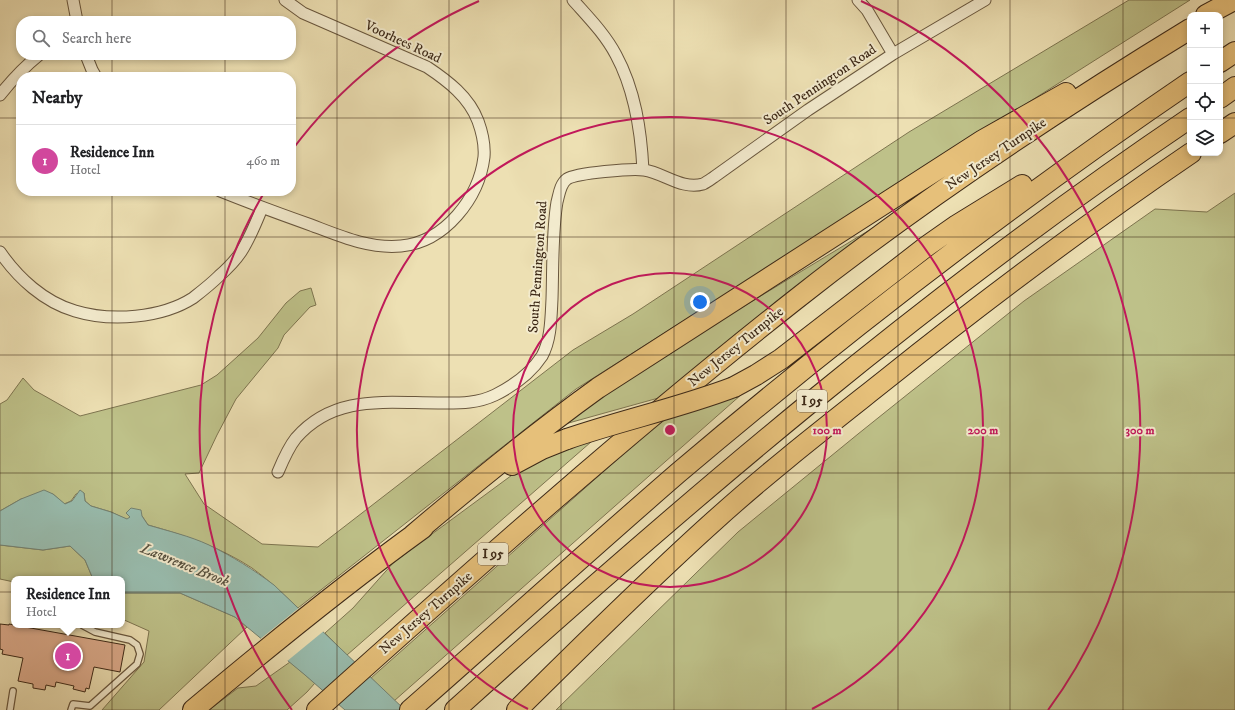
<!DOCTYPE html>
<html lang="en">
<head>
<meta charset="utf-8">
<style>
  :root { --surface:#fff; --page:#f2f2f2; --text:#202124; --muted:#757577; --line:#e0e0e0; --accent:#db2777 }
  body { margin:0; font-family:"IM FELL DW Pica",serif; background:var(--page); color:var(--text) }
  .controls { position:absolute; right:12px; top:12px; display:grid; overflow:hidden; border-radius:8px; box-shadow:0 2px 6px #0003 }
  .controls button { width:36px; height:36px; display:grid; place-items:center; padding:0; border:0; border-bottom:1px solid var(--line); background:var(--surface); color:var(--text); font:20px sans-serif }
  .you { position:absolute; left:700px; top:302px; width:14px; height:14px; margin:-10px; border:3px solid #fff; border-radius:50%; background:#1a73e8; box-shadow:0 0 0 6px #1a73e833 }
  .badge { display:grid; place-items:center; width:26px; height:26px; border-radius:50%; background:var(--accent); color:#fff; font-size:13px; font-weight:700 }
  .pin { position:absolute; translate:-50% -50%; border:2px solid #fff; box-shadow:0 1px 4px #0006 }
  .popup { position:absolute; left:11px; top:576px; width:114px; height:52px; box-sizing:border-box; display:grid; place-content:center; border-radius:8px; background:var(--surface); filter:drop-shadow(0 1px 3px #0005); font-size:13px; white-space:nowrap; color:var(--muted) }
  .popup b { font-size:15px; color:var(--text) }
  .popup::after { content:''; position:absolute; left:50%; top:100%; margin-left:-8px; border:8px solid transparent; border-top-color:var(--surface) }
  .list { margin:0; padding:0; list-style:none }
  h2 { display:flex; justify-content:space-between; align-items:center; height:52px; margin:0; padding:0 16px; font-size:17px }
  h2 small { font-size:13px; font-weight:400; color:var(--muted) }
  .list li { display:grid; grid-template-columns:26px 1fr auto; gap:12px; align-items:center; box-sizing:border-box; height:72px; padding:0 16px; border-top:1px solid var(--line) }
  .list b { display:block; font-size:15px; white-space:nowrap }
  .list p { margin:0; font-size:13px; white-space:nowrap; color:var(--muted) }
  .list em { font-size:13px; font-style:normal; color:var(--muted) }
  .icon { flex:none; width:22px; height:22px; fill:none; stroke:currentColor; stroke-width:2; stroke-linecap:round; stroke-linejoin:round }
  .map { position:relative; flex:none; width:1235px; height:710px; overflow:hidden }
  .search { position:absolute; background:var(--surface); box-shadow:0 2px 6px #0003; left:16px; top:16px; width:280px; height:44px; display:flex; align-items:center; gap:10px; box-sizing:border-box; padding:0 14px; border-radius:16px; color:var(--muted); font-size:15px }
  .panel { position:absolute; background:var(--surface); box-shadow:0 2px 6px #0003; left:16px; top:72px; width:280px; height:124px; border-radius:16px }
  .map>svg:first-child { display:block }
  .green { fill:#bec189; stroke:#7e7550 }
  .water { fill:#99bdaf; stroke:#748272 }
  .pier { fill:#ede0b3 }
  .building { fill:#ddac8d; stroke:#3d2917 }
  .lines { fill:none; stroke-linecap:round; stroke-linejoin:round }
  .service-casing { stroke:#69573e; stroke-width:8 }
  .minor-casing { stroke:#69573e; stroke-width:13 }
  .motorway-casing { stroke:#3d2917; stroke-width:22 }
  .service { stroke:#f3ebce; stroke-width:5.5 }
  .minor { stroke:#f3ebce; stroke-width:11 }
  .motorway { stroke:#e6c07a; stroke-width:20 }
  .motorway-bridge-casing { stroke:#3d2917; stroke-width:22; stroke-linecap:butt }
  .motorway-bridge { stroke:#e6c07a; stroke-width:20 }
  .grid { fill:none; stroke:#3d2917; stroke-width:1; stroke-opacity:0.55 }
  .ring { fill:none; stroke:#c2185b; stroke-width:2 }
  .labels { text-anchor:middle; dominant-baseline:central; stroke-width:4; stroke-linejoin:round; paint-order:stroke }
  .shield { fill:#f3ebce; stroke:#74634e; stroke-width:1 }
  .shield-label { font-size:13px; font-weight:bold; fill:#3d2917 }
  .street-label { font-size:14px; fill:#3d2917; stroke:#f3ebce }
  .water-label { font-size:15px; font-style:italic; fill:#544e3d; stroke:#f3ebce }
  .centre { fill:#c2185b; stroke:#f3ebce; stroke-width:2 }
  .ring-label { font-size:12px; text-anchor:middle; font-weight:bold; fill:#c2185b; stroke:#f3ebce; stroke-width:4; stroke-linejoin:round; paint-order:stroke }
</style>
</head>
<body>
<div class="map">
<svg width="1235" height="710" viewBox="0 0 1235 710">
  <rect width="100%" height="100%" fill="#ede0b3"/>
  <filter id="stains"><feTurbulence type="fractalNoise" baseFrequency=".005" numOctaves="4"/><feColorMatrix values="0 0 0 0 .2 0 0 0 0 .09 0 0 0 0 .02 0 0 0 .5 -.17"/></filter>
  <radialGradient id="worn" r=".72"><stop offset=".6" stop-color="#630" stop-opacity="0"/><stop offset="1" stop-color="#630" stop-opacity=".3"/></radialGradient>
  <path class="green" d="M1129 0H1190L576 389 298 608C283 594 269 580 252 568 220 547 184 535 148 525L142 516 130 517 128 520 111 512 91 506 85 501 84 493 76 494 71 501 64 504 53 494 21 499 0 511V404L7 400 23 378 34 390 80 416 201 385 217 375 258 338 286 303 300 291 311 288 316 305 310 307 284 335 278 348 236 399 217 435 199 473 185 474 204 504 262 544 318 547 573 350 633 314 909 132Z
    M1235 193V710H556L738 532 858 434 1024 301 1155 209 1207 212Z
    M886 220 662 397 565 424 627 377Z
    M742 394 394 701 371 678 665 417Z
    M599 435 347 655 325 633 353 608 394 562 527 464Z
    M0 545 43 550 70 546 85 560 93 579H14V582L0 579Z
    M122 593H180L235 617 247 627 159 710H102L144 662 149 631 122 619Z
    M290 662 315 683 307 692 287 710H209L238 688 256 686Z"/>
  <path class="water" d="M44 490 53 494 65 504 72 501 80 490 84 493 85 501 91 506 111 512 127 519 130 517 126 513 131 508 141 510 142 516 148 525C168 531 190 536 209 545 232 556 254 570 274 585L405 710H345L305 675 235 617 180 593H122V579H93L85 560 70 546 43 550 0 545V511L21 499Z"/>
  <path class="pier" d="M300 607 325 630 286 662 259 640Z"/>
  <path class="building" d="M0 624 9 625V624L14 625V624V625L125 645 120 672 94 667 89 689 86 688 85 692 73 689 74 686 56 682 55 687 46 685 45 690 33 688V684L18 681 23 658 2 654 3 650 0 649Z"/>
  <g class="lines">
    <defs>
      <path id="service" d="M10 710 13 691
        M71 710 73 704 90 706 137 664 140 654 137 645 130 640 95 632 82 625"/>
      <path id="minor" d="M73 0 77 21
        M573 0C588 17 605 34 616 55 635 90 641 130 643 170
        M858 0 867 10 893 54
        M86 55 92 70 96 77
        M0 95C12 80 24 67 39 55
        M220 191C250 203 280 214 311 225 340 236 369 249 401 246 445 242 479 198 484 157 485 145 482 132 478 121 469 97 448 81 427 67L303 13 285 0
        M0 252C18 278 44 302 75 311 111 322 162 318 193 298 202 291 211 284 219 276 227 269 235 261 241 252 250 238 256 223 262 208
        M278 472C283 460 288 448 296 438 334 394 386 403 438 403 458 403 476 404 495 395 513 386 531 373 542 356 551 340 551 318 552 299 553 269 552 232 557 202 559 195 560 184 567 179 576 173 633 168 644 170 664 173 682 190 703 184 707 182 711 179 714 177L808 110 893 54 985 0"/>
      <path id="motorway" d="M1206 15 1234 0
        M1220 62 1235 52
        M1220 98 1235 87
        M1220 133 1235 123
        M734 387 756 375 781 359 927 246 957 225 1022 185
        M512 465 542 449 567 439
        M413 535C473 484 534 434 598 388L983 140 1066 93
        M193 710C268 647 344 585 423 528
        M317 710C473 570 630 430 795 300 920 201 1054 112 1190 29
        M410 710C500 631 588 551 678 473 842 334 1012 203 1190 82
        M455 710C689 499 929 294 1190 118
        M517 710C582 646 646 582 714 521 768 472 826 427 884 381 983 302 1085 225 1191 153"/>
    </defs>
    <use href="#service" class="service-casing"/>
    <use href="#minor" class="minor-casing"/>
    <use href="#motorway" class="motorway-casing"/>
    <use href="#service" class="service"/>
    <use href="#minor" class="minor"/>
    <use href="#motorway" class="motorway"/>
    <defs>
      <path id="motorway-bridge" d="M567 439C622 420 679 408 734 387"/>
    </defs>
    <use href="#motorway-bridge" class="motorway-bridge-casing"/>
    <use href="#motorway-bridge" class="motorway-bridge"/>
  </g>
  <path class="grid" d="M112 0V21M225 0V21M337 0V710M449 0V710M561 0V710M674 0V710M786 0V710M898 0V710M1010 0V710M1123 0V710M112 55V77M225 55V77M0 118H21M291 118H1190M1220 118H1235M112 191V710M225 191V710M0 237H1235M0 355H1235M0 473H1235M0 592H1235"/>
  <g class="ring">
    <circle cx="670" cy="430" r="157"/>
    <path d="M528 709A313 313 0 1 1 812 709"/>
    <path d="M292 710A470 470 0 0 1 265 191M292 150A470 470 0 0 1 479 1M861 1A470 470 0 0 1 1048 710"/>
  </g>
  <g class="labels">
    <g class="shield">
      <rect x="797" y="390" width="30" height="22" rx="3"/>
      <rect x="478" y="543" width="30" height="22" rx="3"/>
    </g>
    <g class="shield-label">
      <text x="812" y="401">I 95</text>
      <text x="493" y="554">I 95</text>
    </g>
    <g class="street-label">
      <text transform="translate(403 42) rotate(25)">Voorhees Road</text>
      <text transform="translate(820 85) rotate(-34)">South Pennington Road</text>
      <text transform="translate(996 154) rotate(-34)">New Jersey Turnpike</text>
      <text transform="translate(538 267) rotate(-86)">South Pennington Road</text>
      <text transform="translate(736 347) rotate(-39)">New Jersey Turnpike</text>
      <text transform="translate(426 613) rotate(-41)">New Jersey Turnpike</text>
    </g>
    <g class="water-label">
      <text transform="translate(185 565) rotate(22)">Lawrence Brook</text>
    </g>
  </g>
  <circle cx="670" cy="430" r="6" class="centre"/>
  <g class="ring-label">
    <text x="827" y="434">100 m</text>
    <text x="983" y="434">200 m</text>
    <text x="1140" y="434">300 m</text>
  </g>
  <rect width="100%" height="100%" filter="url(#stains)"/>
  <rect width="100%" height="100%" fill="url(#worn)"/>
</svg>
<div class="controls">
<button>+</button>
<button>−</button>
<button><svg class="icon" aria-label="locate" viewBox="0 0 24 24"><circle cx="12" cy="12" r="6"/><path d="M12 2v4M12 18v4M2 12h4M18 12h4"/></svg></button>
<button><svg class="icon" aria-label="layers" viewBox="0 0 24 24"><path d="M12 4l9 5-9 5-9-5zM3 14l9 5 9-5"/></svg></button>
</div>
<div class="you"></div>
<div class="pin badge" style="left:68px;top:656px;background:#d1479c">1</div>
<div class="popup"><b>Residence Inn</b>Hotel</div>
<div class="search"><svg class="icon" aria-label="search" viewBox="0 0 24 24"><circle cx="10" cy="10" r="6"/><path d="M15 15l6 6"/></svg>Search here</div>
<section class="panel">
<h2>Nearby<small></small></h2>
<ul class="list">
<li><span class="badge" style="background:#d1479c">1</span><div><b>Residence Inn</b><p>Hotel</p></div><em>460 m</em></li>
</ul>
</section>
</div>
</body>
</html>
